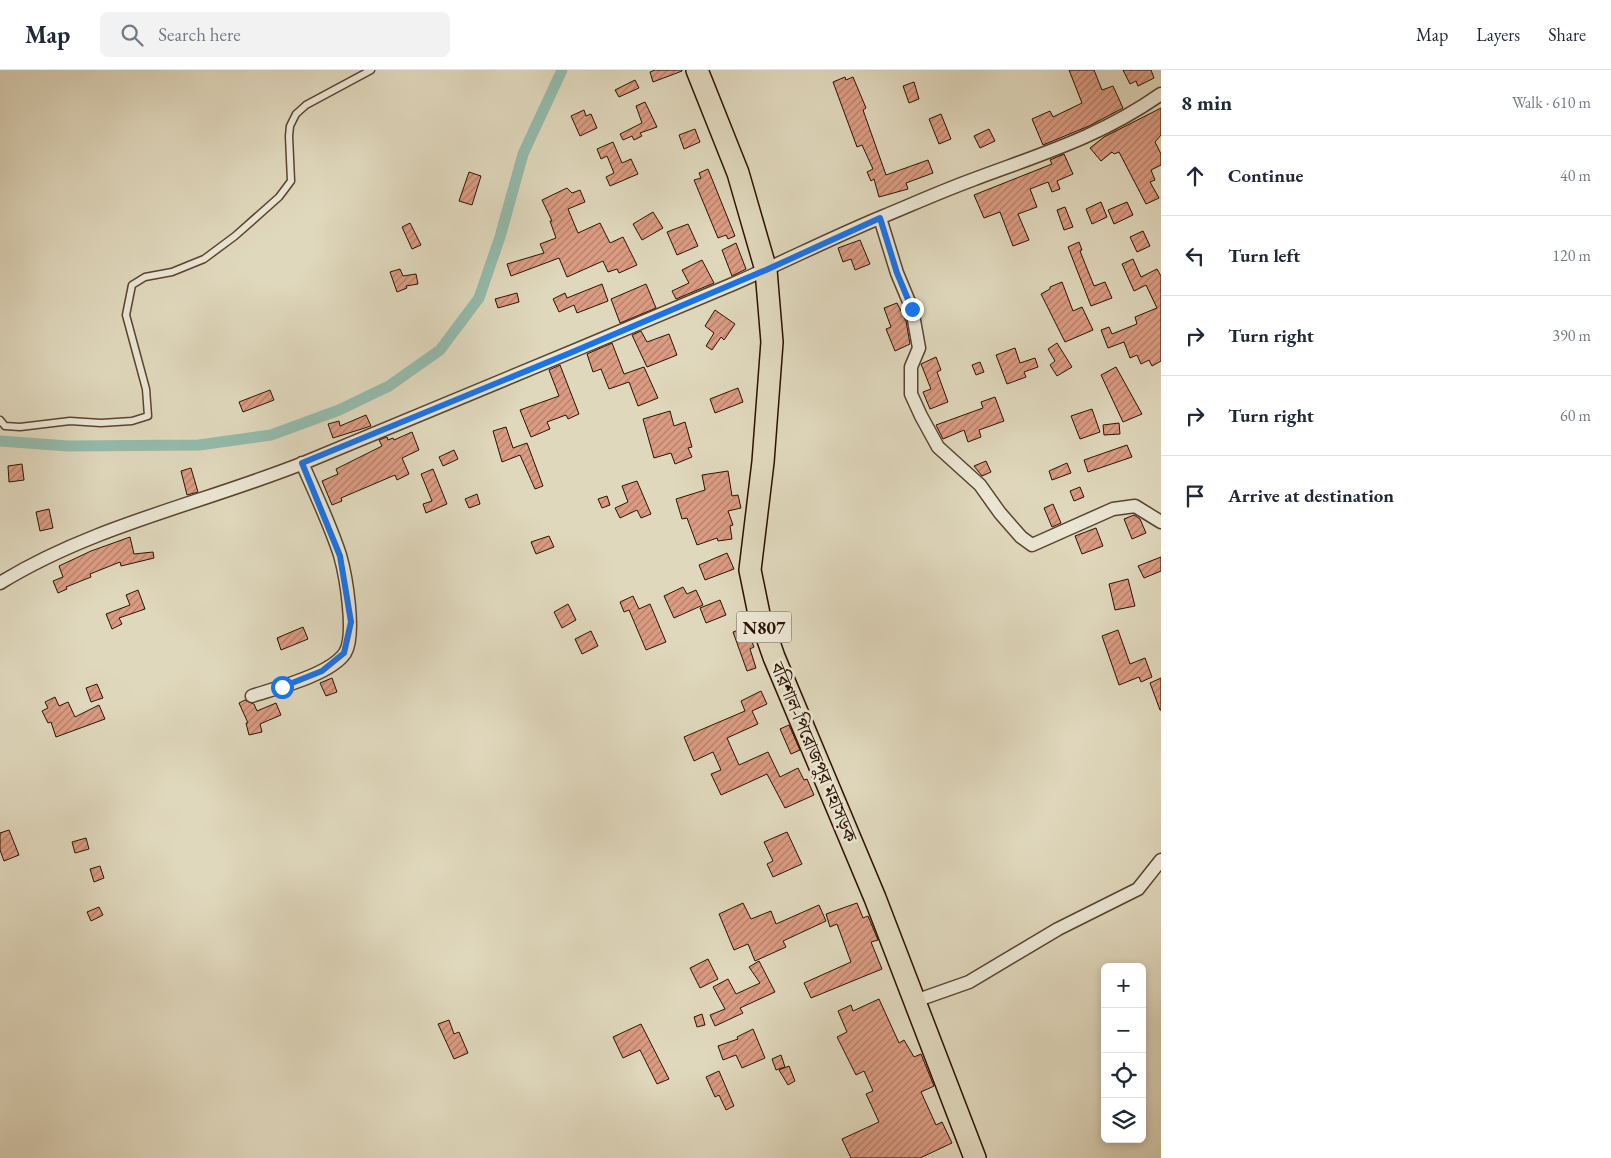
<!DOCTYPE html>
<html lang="en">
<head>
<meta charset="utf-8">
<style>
  :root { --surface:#fff; --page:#f2f2f3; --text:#1f2937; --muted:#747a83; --line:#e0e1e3 }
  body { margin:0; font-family:"EB Garamond","Noto Serif Bengali",serif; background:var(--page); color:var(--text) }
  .controls { position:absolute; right:15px; bottom:15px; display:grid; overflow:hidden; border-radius:8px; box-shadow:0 2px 8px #0003 }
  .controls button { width:45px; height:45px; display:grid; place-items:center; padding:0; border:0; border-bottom:1px solid var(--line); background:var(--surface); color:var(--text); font:25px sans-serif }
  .stop { position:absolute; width:15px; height:15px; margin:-11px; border:4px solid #1a73e8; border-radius:50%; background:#fff }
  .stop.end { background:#1a73e8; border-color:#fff; box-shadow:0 1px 5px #0008 }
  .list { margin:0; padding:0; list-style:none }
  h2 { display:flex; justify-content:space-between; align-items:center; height:65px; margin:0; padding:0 20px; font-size:21px }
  h2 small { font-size:16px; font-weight:400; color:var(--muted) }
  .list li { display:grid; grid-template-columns:32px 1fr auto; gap:15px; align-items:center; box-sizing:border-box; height:80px; padding:0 20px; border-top:1px solid var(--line) }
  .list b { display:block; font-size:19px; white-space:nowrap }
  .list em { font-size:16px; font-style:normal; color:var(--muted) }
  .icon { flex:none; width:28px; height:28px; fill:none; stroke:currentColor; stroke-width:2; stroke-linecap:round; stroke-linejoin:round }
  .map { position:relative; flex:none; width:1161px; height:1088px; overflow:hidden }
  header { display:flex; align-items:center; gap:30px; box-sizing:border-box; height:70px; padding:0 25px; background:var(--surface); border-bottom:1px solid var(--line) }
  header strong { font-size:24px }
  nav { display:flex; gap:28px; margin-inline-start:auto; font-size:18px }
  .search { width:350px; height:45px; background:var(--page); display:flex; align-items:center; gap:12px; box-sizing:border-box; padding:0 18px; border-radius:8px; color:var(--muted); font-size:19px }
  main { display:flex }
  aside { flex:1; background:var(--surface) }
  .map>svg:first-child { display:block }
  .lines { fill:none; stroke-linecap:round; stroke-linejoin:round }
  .canal { stroke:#94bbac; stroke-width:11 }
  .building { fill:url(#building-hatch); stroke:#2c1300 }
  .service-casing { stroke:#59442f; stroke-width:9 }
  .minor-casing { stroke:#59442f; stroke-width:15 }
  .trunk-casing { stroke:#2c1300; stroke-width:24 }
  .service { stroke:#ebe6d4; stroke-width:6 }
  .minor { stroke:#ebe6d4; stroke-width:12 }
  .trunk { stroke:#e0d8bd; stroke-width:21 }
  .route { stroke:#1a73e8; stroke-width:6 }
  .labels { text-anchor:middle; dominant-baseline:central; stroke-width:5; stroke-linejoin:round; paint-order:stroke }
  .shield { fill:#ebe6d4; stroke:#655240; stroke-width:1 }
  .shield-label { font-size:18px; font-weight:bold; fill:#2c1300 }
  .street-label { font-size:19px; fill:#2c1300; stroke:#ebe6d4 }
</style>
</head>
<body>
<header>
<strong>Map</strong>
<div class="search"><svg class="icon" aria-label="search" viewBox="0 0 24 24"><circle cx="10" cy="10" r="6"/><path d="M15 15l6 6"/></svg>Search here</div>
<nav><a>Map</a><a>Layers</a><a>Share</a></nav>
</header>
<main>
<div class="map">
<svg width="1161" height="1088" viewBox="0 0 1161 1088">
  <defs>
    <pattern id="building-hatch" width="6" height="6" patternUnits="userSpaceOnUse" patternTransform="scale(1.25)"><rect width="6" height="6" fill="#db9c83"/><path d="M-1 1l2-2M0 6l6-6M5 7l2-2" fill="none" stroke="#b27e69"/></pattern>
  </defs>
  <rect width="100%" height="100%" fill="#e0d8bd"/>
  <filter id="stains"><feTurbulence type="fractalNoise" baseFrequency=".004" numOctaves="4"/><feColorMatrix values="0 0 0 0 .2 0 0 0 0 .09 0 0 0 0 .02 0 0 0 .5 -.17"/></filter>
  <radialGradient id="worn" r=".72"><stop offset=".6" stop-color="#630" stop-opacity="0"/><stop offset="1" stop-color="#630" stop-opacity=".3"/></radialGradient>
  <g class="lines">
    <path class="canal" d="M0 371 68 376 199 375 271 365 339 340 389 316 440 280 479 228 500 167 523 84 562 0"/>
  </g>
  <path class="building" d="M655 0H682V1L653 12 650 2Z
    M1069 0H1094L1102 20 1113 16 1123 38 1089 56 1043 75 1032 49 1050 41 1053 47 1082 33Z
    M1123 0H1151L1154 8 1138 16 1136 11 1130 14Z
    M845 7 846 10 853 7 866 38 863 40 886 105 928 90 933 103 906 113 908 119 879 127 874 109 871 111 867 102 873 99 862 75 857 77 833 12Z
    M635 10 639 18 619 27 615 20Z
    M914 12 919 29 909 33 903 16Z
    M645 32 657 57 640 63 642 66 634 70 632 66 623 70 620 64 642 53 636 36Z
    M1161 38V65L1155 72 1161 84V95L1151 100 1155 110 1150 112 1159 128 1146 134 1119 82 1114 84 1112 82 1101 91 1090 78 1104 67Z
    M584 40 586 46 591 44 597 58 580 66 571 46Z
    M941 44 951 69 939 74 929 49Z
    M695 59 700 72 684 79 679 65Z
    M989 59 995 71 980 78 974 66Z
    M613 72 622 93 631 89 638 104 610 116 606 107 614 103 607 86 601 89 597 79Z
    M1064 84 1073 104 1057 111 1060 119 1052 122 1048 112 1030 119 1037 137 1018 144 1029 170 1013 176 1000 142 984 148 974 125 1052 94 1050 90Z
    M708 99 735 166 728 169 726 165 718 168 694 110 701 108 699 103Z
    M469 102 481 106 472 135 459 131Z
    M567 118 572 123 580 120 585 132 568 139 578 163 600 153 610 173 623 167 637 195 619 203 617 199 608 202 603 191 567 207 559 188 511 206 507 194 544 183 540 174 556 168 550 151H552L542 130Z
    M1101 132 1107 147 1092 154 1086 139Z
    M1127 132 1133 145 1114 154 1108 140Z
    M1065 137 1073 157 1064 160 1057 140Z
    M653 142 663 158 642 170 633 154Z
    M410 153 421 175 412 179 402 157Z
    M688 154 698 176 677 185 667 162Z
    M1143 161 1150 176 1137 182 1130 167Z
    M860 170 870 194 855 200 851 189 843 192 838 178Z
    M1079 172 1082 180 1080 181 1094 216 1105 212 1112 228 1091 236 1068 177Z
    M736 173 746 199 732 206 722 180Z
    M1133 189 1141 207 1157 199 1161 206V291L1152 296 1149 290 1141 294 1137 285 1130 288 1124 272 1108 278 1101 260 1109 257 1112 264 1137 254 1135 247 1157 238 1146 215 1134 221 1122 194Z
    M702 190 714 213 676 229 672 221 689 213 682 200Z
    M400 199 403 206 416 204 418 214 406 216 407 218 397 222 390 202Z
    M1062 212 1073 241 1082 237 1093 260 1065 272 1041 224 1050 219V217Z
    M602 214 608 231 577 243 574 235 559 242 553 229 565 223 567 228Z
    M646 214 656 238 620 253 611 229Z
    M517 223 519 232 498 238 495 229Z
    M897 233 906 251 910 274 895 281 886 259 891 257 884 238Z
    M715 240 735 254 724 270 721 267 712 280 706 276 714 263 705 256Z
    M641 261 647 272 669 264 677 285 647 297 632 265Z
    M612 273 624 304 644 297 658 328 638 336 629 312 609 319 601 299 593 302 587 284Z
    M1057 273 1072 297 1057 306 1050 295 1055 291 1048 279Z
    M1015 278 1020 293 1035 288 1038 297 1024 302 1026 307 1007 314 996 285Z
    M936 287 941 300 937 302 948 332 930 339 923 322 931 319 921 294Z
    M980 292 984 302 976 305 972 295Z
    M560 295 579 344 568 349 566 345 547 352 550 359 531 367 520 340 559 326 549 300Z
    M1116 297 1142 344 1123 352 1101 305Z
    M738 318 743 332 715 343 710 329Z
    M270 320 274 330 243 342 239 332Z
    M995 327 1004 351 979 360 981 367 968 372 964 360 943 369 936 355 983 338 981 332Z
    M1092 339 1100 362 1080 369 1071 346Z
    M670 341 674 356 685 352 692 377 688 378 692 387 675 394 671 383 654 388 643 349Z
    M366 345 371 356 333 368 328 354 339 351 340 356Z
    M1119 353 1120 364 1104 365 1103 355Z
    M506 357 513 378 527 373 543 416 535 419 520 385 502 392 493 361Z
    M412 362 419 380 402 388 409 404 397 410 395 405 341 428 342 431 332 435 322 411 338 404 336 399 382 376 379 370 387 367 388 370 393 368 394 370Z
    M1127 375 1132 387 1088 402 1084 390Z
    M454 380 458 389 443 396 439 387Z
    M986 391 991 402 982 406 974 396Z
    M1067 393 1071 403 1052 410 1049 401Z
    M22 394 24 410 9 412 8 396Z
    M191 398 198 422 187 425 181 401Z
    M433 399 447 434 426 443 423 434 432 431 421 404Z
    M728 401 732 426 738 425 741 438 728 441 733 455 730 456 732 469 718 471 717 468 697 475 687 448 682 449 676 429 705 420 702 405Z
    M637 411 651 444 641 448 637 440 620 448 615 438 628 432 622 416Z
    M1080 417 1084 427 1074 431 1070 421Z
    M477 424 480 434 469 438 465 429Z
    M607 426 610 435 602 438 598 429Z
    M1053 434 1061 453 1052 457 1044 438Z
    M49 439 53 458 40 461 36 442Z
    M1134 445 1140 449 1146 463 1132 469 1124 449Z
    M1096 458 1103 476 1082 484 1075 466Z
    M549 466 554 477 536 484 531 472Z
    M130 467 134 484 153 482 154 488 121 496 120 492 90 504 91 507 66 517 67 519 58 523 53 511 63 507 59 496 91 481Z
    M727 483 734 499 705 510 699 495Z
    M1161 487V501L1144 508 1138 496Z
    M1128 509 1135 536 1115 540 1109 514Z
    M683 517 687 524 696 520 703 535 674 548 664 526Z
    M138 520 145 539 119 548 122 554 112 559 106 544 130 535 126 525Z
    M633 526 639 539 650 534 666 572 646 580 629 540 624 542 620 532Z
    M720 530 726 545 706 553 700 538Z
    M568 534 576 550 562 558 554 542Z
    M303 557 308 569 281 580 277 568Z
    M746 557 754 577 750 579 756 598 747 601 733 562Z
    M1118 560 1130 594 1145 588 1152 607 1141 612 1139 607 1119 615 1102 566Z
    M591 561 598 576 582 584 575 569Z
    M332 608 337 622 326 626 320 613Z
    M1161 608V640H1160L1150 613Z
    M97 614 103 628 91 632 86 618Z
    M761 621 767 634 752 641 758 654 727 668 739 695 768 682 780 707 798 698 804 710 807 709 814 725 785 738 767 704 721 725 711 704 721 700 713 682 694 691 684 667 745 641 741 631Z
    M55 627 59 636 68 632 75 647 99 635 105 649 56 667 51 652 48 653 42 641 48 638 45 632Z
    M245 630 254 634 257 641 276 633 281 645 260 654 262 662 249 665 246 653H248L239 633Z
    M789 655 800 680 791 684 780 659Z
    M9 760 19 785 4 791 0 780V763Z
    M787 762 802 794 773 807 767 794 773 791 764 772Z
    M86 768 89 779 75 783 72 772Z
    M100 796 104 808 94 812 90 799Z
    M743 833 751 849 771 841 776 854 819 835 826 851 783 871 786 877 755 891 748 874 734 880 719 844Z
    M857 833 863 848 868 846 878 870 871 872 882 899 811 928 804 913 851 892 837 854 830 857 826 844Z
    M99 837 103 845 91 851 87 842Z
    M708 889 718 909 700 918 690 898Z
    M759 891 775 922 740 938 743 943 715 956 710 945 725 939 713 917 728 909 736 924 760 913 749 897Z
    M879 929 899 973 904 970 914 987 921 984 934 1016 921 1022 936 1055 942 1052 952 1073 920 1088H851L842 1069 879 1052 866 1024 873 1021 864 1001 856 1005 837 967 847 962 838 941 851 935 853 941Z
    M702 944 705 955 697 957 694 947Z
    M449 950 454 964 459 962 468 983 454 989 438 954Z
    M641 954 669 1009 657 1014 640 980 623 988 613 967Z
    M753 959 765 988 742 998 736 985 723 990 718 976 738 969 737 967Z
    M781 985 785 997 776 1000 772 989Z
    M789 996 795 1011 788 1015 779 1000Z
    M719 1001 734 1036 726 1040 719 1025 715 1027 706 1007Z"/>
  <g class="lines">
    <defs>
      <path id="service" d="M0 350 5 356 20 357 70 351 101 353 132 351 148 346 146 319 126 245 132 215 145 207 172 202 204 189 235 166 279 127 291 111 289 66 290 56 296 44 306 35 371 0"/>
      <path id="minor" d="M880 148 897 203 912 239 919 278 911 297V324L921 346 938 377 980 415 1000 443 1021 467 1032 475 1113 439 1135 436 1161 452
        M0 513C94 455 204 433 306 392 448 333 591 274 733 214 784 192 833 167 884 146 913 134 942 121 972 110 1041 84 1100 67 1161 24
        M252 626C276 618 330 605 345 583 356 565 346 506 340 485 330 454 315 423 302 393
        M915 931 969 912 1058 859 1138 819 1161 790"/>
      <path id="trunk" d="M697 0 738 103 766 200 772 272 763 392 750 500 759 544 774 587 875 828 975 1088"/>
    </defs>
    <use href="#service" class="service-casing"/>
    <use href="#minor" class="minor-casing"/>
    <use href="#trunk" class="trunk-casing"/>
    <use href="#service" class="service"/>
    <use href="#minor" class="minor"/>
    <use href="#trunk" class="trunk"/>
  </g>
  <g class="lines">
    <path class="route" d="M282 617 322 601 344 583 351 552 340 486 302 393 570 283 766 200 880 148 897 203 912 239"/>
  </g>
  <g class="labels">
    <rect class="shield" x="736.5" y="541.5" width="55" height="31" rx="4"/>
    <g class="shield-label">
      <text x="764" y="557">N807</text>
    </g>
    <g class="street-label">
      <text transform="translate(814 682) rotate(67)">বরিশাল-পিরোজপুর মহাসড়ক</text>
    </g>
  </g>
  <rect width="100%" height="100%" filter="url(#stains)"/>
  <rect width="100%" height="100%" fill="url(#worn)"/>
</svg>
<div class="controls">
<button>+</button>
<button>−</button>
<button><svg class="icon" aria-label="locate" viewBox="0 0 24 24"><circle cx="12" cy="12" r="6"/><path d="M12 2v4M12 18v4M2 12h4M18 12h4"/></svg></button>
<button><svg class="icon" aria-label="layers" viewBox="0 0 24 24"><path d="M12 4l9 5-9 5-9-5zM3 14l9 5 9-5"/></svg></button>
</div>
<div class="stop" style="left:282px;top:617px"></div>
<div class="stop end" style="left:912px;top:239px"></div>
</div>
<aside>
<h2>8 min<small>Walk · 610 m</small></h2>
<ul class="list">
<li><svg class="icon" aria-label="ahead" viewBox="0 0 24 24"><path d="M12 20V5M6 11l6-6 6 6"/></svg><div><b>Continue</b></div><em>40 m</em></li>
<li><svg class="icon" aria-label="left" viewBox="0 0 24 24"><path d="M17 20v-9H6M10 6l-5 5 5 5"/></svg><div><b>Turn left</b></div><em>120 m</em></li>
<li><svg class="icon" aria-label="right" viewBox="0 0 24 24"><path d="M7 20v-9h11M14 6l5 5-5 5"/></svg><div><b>Turn right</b></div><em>390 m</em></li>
<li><svg class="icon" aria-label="right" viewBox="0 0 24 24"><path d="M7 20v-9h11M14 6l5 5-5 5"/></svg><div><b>Turn right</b></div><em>60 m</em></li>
<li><svg class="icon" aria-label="arrive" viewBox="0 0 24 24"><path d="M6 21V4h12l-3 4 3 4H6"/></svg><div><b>Arrive at destination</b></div></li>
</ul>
</aside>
</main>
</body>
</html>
